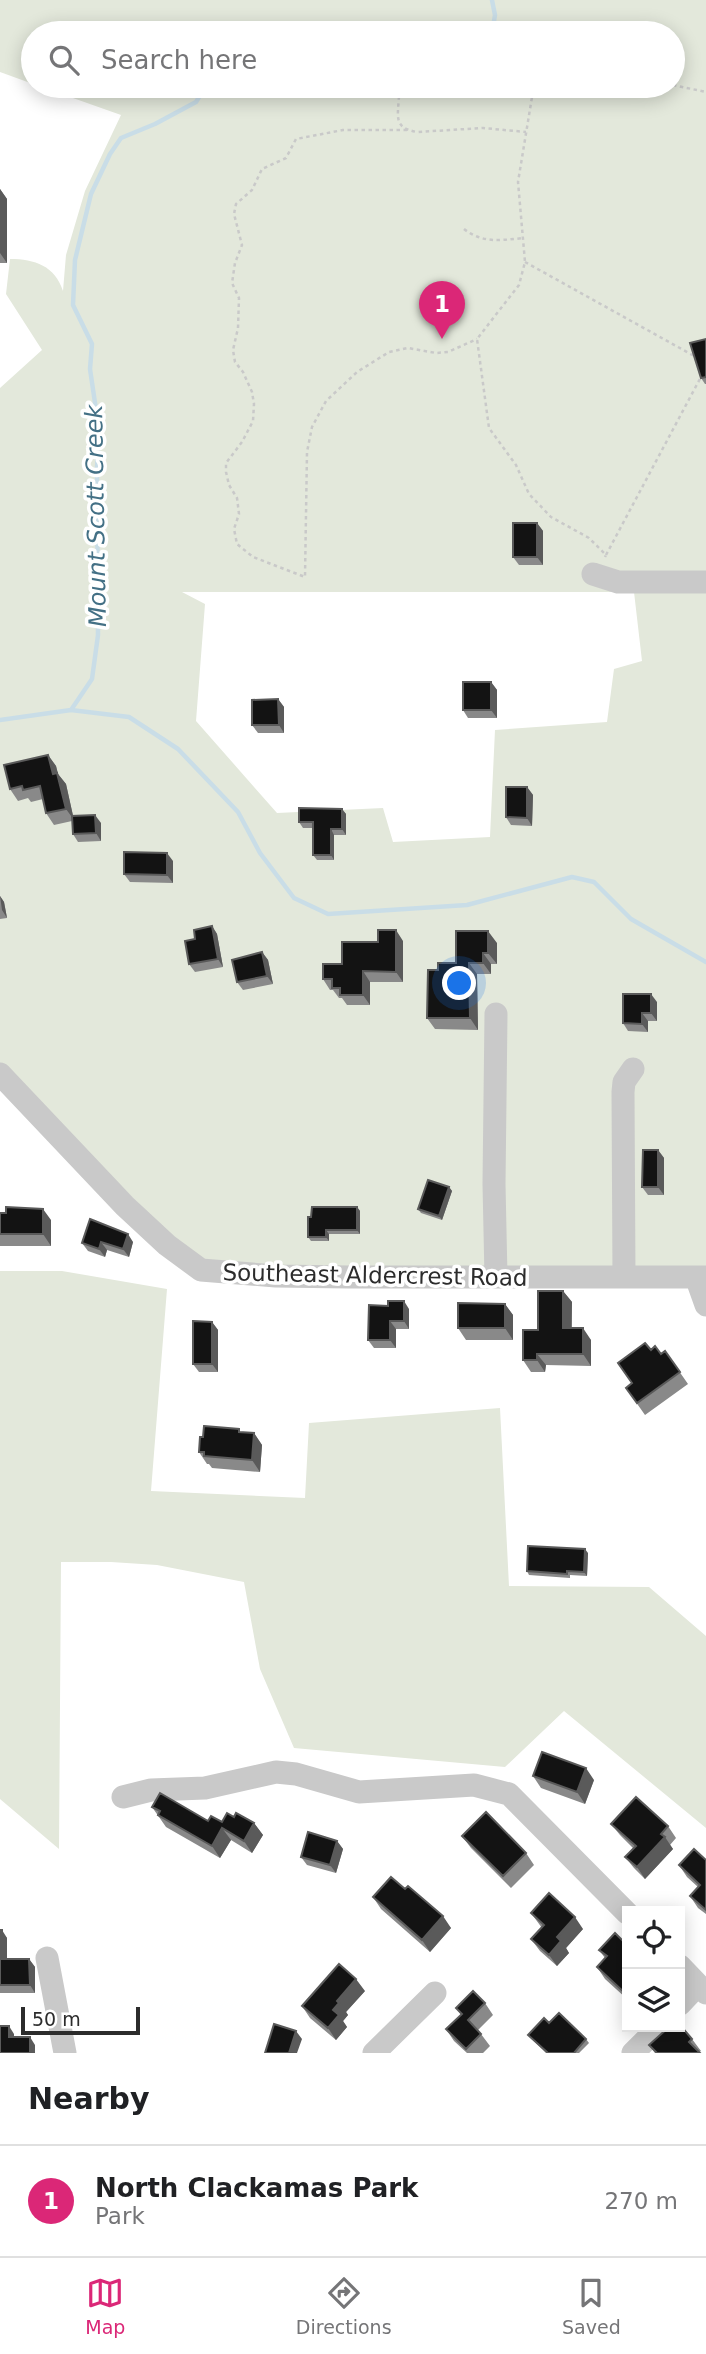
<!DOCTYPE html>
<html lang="en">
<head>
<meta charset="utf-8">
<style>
  :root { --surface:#fff; --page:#f2f2f2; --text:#202124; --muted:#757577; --line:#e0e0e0; --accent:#db2777 }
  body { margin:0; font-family:"DejaVu Sans",sans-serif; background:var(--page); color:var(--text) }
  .controls { position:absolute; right:21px; bottom:21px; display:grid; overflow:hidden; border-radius:0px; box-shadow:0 4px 18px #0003 }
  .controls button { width:63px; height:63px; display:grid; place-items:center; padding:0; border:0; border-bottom:2px solid var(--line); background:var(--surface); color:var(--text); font:35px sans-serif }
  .scale { position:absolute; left:21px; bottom:18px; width:119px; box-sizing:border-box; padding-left:7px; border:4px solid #2c2c2c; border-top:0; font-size:19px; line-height:24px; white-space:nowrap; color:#2c2c2c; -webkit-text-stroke:5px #fff; paint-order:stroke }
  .you { position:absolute; left:460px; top:984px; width:24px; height:24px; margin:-18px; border:5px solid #fff; border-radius:50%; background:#1a73e8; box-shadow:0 0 0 10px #1a73e833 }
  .badge { display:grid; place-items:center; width:46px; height:46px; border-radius:50%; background:var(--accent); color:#fff; font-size:23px; font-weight:700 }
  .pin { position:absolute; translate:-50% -58px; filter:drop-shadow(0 2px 4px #0008) }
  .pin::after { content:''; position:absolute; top:37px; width:24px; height:21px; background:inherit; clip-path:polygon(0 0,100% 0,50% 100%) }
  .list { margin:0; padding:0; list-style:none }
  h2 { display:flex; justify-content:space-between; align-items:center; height:91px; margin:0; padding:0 28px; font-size:30px }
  h2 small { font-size:23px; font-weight:400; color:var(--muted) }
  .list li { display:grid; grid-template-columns:46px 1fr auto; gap:21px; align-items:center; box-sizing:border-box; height:112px; padding:0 28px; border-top:2px solid var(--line) }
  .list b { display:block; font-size:26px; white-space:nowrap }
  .list p { margin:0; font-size:23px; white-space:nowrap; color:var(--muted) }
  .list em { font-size:23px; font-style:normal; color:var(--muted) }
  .icon { flex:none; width:38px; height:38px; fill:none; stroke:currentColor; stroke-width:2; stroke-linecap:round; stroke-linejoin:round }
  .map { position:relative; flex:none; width:706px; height:2053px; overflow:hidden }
  .search { position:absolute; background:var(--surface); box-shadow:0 4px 18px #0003; left:21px; right:21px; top:21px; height:77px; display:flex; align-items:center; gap:18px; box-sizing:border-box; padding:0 24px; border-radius:38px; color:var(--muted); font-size:26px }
  .sheet { height:203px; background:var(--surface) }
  nav { display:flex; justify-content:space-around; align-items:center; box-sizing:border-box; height:98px; border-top:2px solid var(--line); background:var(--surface); font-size:19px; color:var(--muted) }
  nav a { display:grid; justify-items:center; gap:4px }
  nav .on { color:var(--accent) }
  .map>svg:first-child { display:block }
  .green { fill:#e3e8db; fill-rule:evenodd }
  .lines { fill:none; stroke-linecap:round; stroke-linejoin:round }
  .stream { stroke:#c9dde7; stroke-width:4.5 }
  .path { stroke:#c9c9c9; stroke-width:2.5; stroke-dasharray:3.5 3.5; stroke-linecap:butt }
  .minor { stroke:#c9c9c9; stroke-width:23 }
  .wall { fill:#898989 }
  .shaded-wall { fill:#5a5a5a }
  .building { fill:#131313; stroke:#5a5a5a; stroke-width:2 }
  .labels { text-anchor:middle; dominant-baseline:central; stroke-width:7; stroke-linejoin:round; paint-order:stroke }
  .street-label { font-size:23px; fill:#2c2c2c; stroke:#fff }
  .water-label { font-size:24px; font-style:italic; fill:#437085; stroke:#fff }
</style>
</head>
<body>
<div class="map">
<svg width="706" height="2053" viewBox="0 0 706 2053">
  <rect width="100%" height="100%" fill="#fff"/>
  <path class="green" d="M0 0H706V1271L220 1267 194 1260 0 1063V388L42 350 6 294 10 259C35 259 55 266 63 291L66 255 85 191 121 115 39 86H673V33H33V84L0 72ZM182 592H634L642 661 614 669 607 722 495 730 490 837 393 842 383 808 277 813 196 721 205 604Z
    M0 1271H62L167 1289 151 1491 305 1498 309 1423 500 1408 509 1586 649 1587 706 1636V1828L564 1711 505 1767 294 1748 260 1669 244 1582 157 1565 111 1562H61L59 1849 0 1799Z"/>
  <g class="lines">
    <path class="stream" d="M253 33H260
      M492 33 495 15 492 0
      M320 86H323
      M71 710 92 679 98 635 97 468 99 430 90 369 92 344 73 305 75 260 91 194 110 154 121 138 155 124 196 102 206 86
      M0 720 71 710 129 717 178 749 238 812 260 853 294 898 328 914 467 905 572 877 594 882 631 919 706 962"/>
    <path class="path" d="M673 85 706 92
      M538 86 533 91 518 182 525 262 519 285 477 339 489 428 516 465 529 494 551 517 589 538 606 555 605 557
      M399 96C398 116 393 128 417 132L483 128 526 132
      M407 130H343L296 139 286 158 262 169 252 190 236 204 234 214 242 245 235 263 232 283 239 298 238 328 233 350 235 362 243 372 252 392 254 404 253 421 242 442 226 463V472L229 485 237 498 239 514 234 529 237 544 253 557 305 577 307 452 312 427 326 401 357 372 389 352 408 348 436 353 448 352 477 339
      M464 229C483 244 502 240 524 238
      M525 262 696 357
      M606 555 702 375"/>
    <path class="minor" d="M593 574 618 582H706
      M0 1074 125 1206 167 1245 201 1270 276 1276 349 1277H706
      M496 1277 494 1184 496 1014
      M624 1277 623 1092 624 1082 633 1069
      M696 1277 706 1305
      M123 1797 151 1790 205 1788 276 1772 296 1774 359 1792 474 1785 509 1794 627 1913
      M47 1958 65 2053
      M680 1966 706 1993
      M680 2004 698 1985
      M374 2053 435 1993
      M633 2053 659 2027"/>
  </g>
  <path class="wall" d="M0 189 7 199V263H0Z
    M706 339V384H705L701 378Z
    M537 523 543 531V565H519L513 557Z
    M491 682 497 690V718H468L463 710Z
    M278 699 284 707V733H258L252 725Z
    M48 755 56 766 58 774 66 784 73 816 101 823V841L78 842 73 834 72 821 54 825 46 813 43 799 31 802 28 798 18 801 10 789Z
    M527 787 533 795 532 826 511 825 506 817Z
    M342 809 346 814V835H334V860H317L313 855V828H303L299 822Z
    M173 861V883L130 882 124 874Z
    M0 896 4 902 7 918 0 919Z
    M212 926 217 934 223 967 195 972 189 964 195 939Z
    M403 941V982H370V1005H347L342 998H339L333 990H330L323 979 342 964Z
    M497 943V964H491V974H477L478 1030 435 1029 427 1018 438 970Z
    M262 952 268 960 273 984 243 990 237 982Z
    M657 1002V1021H648V1032L628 1031 623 1023Z
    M658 1150 664 1158V1195H648L642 1187Z
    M449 1187 452 1191 442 1220 421 1213 418 1209Z
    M357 1207 360 1211V1234H329V1241H311L308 1237 311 1217Z
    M0 1213 51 1220V1246H0Z
    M90 1219 133 1242 129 1257 107 1250 105 1257 88 1251 82 1243Z
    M563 1291 572 1302V1328L591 1340V1366L546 1365 545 1372H531L523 1360 538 1330Z
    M505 1304 513 1315V1340H466L458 1328Z
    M369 1305 409 1309V1329H396V1348H374L368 1340Z
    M212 1322 218 1330V1372H199L193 1364Z
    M651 1350 661 1354 665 1351 688 1384 645 1415 626 1388 632 1383Z
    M254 1433 262 1445 260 1472 212 1468 209 1464H207L199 1452Z
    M588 1553 587 1576 570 1575V1578L529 1575 527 1571Z
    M533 1776 594 1780 585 1804 541 1788Z
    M152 1807 208 1821 222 1822 234 1817 254 1823 263 1835 252 1853 231 1840 220 1858 166 1827Z
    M611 1824 668 1826 676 1838 670 1845 673 1849 645 1879 634 1868 625 1857 633 1848 620 1835Z
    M462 1836 526 1853 534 1865 511 1888 471 1848Z
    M337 1841 343 1849 336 1873 307 1865 301 1857Z
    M706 1860V1914L698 1908 690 1896 698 1887 687 1877 679 1865Z
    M405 1889 451 1928 430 1952 381 1909 373 1897Z
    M531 1913 583 1929 566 1948 569 1953 557 1966 540 1951 531 1939 542 1928Z
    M0 1930 7 1938V1959H29L35 1967V1993H0Z
    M627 1945V1999L605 1979 597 1967 605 1958 599 1950Z
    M365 1991 346 2012 348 2015 343 2021 347 2027 336 2040 310 2018 302 2006Z
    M485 2003 493 2015 478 2030 490 2046 483 2053H467L454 2041 446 2029 461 2015 456 2008Z
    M549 2023 586 2039 589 2043 579 2053H546L528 2035Z
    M692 2039 701 2051 699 2052 700 2053H655L649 2045Z"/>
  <path class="shaded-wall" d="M0 189 7 199V263L0 253Z
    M537 523 543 531V565L537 557Z
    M491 682 497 690V718L491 710Z
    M278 699 284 707V733L279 725Z
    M48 755 56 766 58 774 66 784 74 820 66 809 53 774Z
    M527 787 533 795 532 826 527 818Z
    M342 809 346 814V835L342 829Z
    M95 815 101 823V841L96 833Z
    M331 829 334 835V860L331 855Z
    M167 853 173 861V883L167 875Z
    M0 896 4 902 7 918 2 910Z
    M212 926 217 934 223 967 218 959Z
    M396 930 403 941V982L396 972Z
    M488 931 497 943V964L488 953Z
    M262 952 268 960 273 984 267 976Z
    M483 953 491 964V974L483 963Z
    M469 963 477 974 478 1030 470 1018Z
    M363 971 370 982V1005L363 995Z
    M651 994 657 1002V1021L651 1013Z
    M642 1013 648 1021V1032L642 1024Z
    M658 1150 664 1158V1195L658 1187Z
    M449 1187 452 1191 442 1220 439 1216Z
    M357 1207 360 1211V1234L357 1230Z
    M43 1209 51 1220V1246L43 1234Z
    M326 1230 329 1234V1241L326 1237Z
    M128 1234 133 1242 129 1257 123 1249Z
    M101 1242 107 1250 105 1257 99 1249Z
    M563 1291 572 1302 571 1340 563 1328Z
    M404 1301 409 1309V1329L404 1321Z
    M505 1304 513 1315V1340L505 1328Z
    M390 1321 396 1329V1348L390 1340Z
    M212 1322 218 1330V1372L212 1364Z
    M583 1328 591 1340V1366L583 1354Z
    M537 1354 546 1365 545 1372 537 1360Z
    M254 1433 262 1445 260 1472 252 1460Z
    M585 1549 588 1553 587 1576 584 1572Z
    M586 1768 594 1780 585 1804 577 1792Z
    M254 1823 263 1835 252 1853 244 1841Z
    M222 1828 231 1840 220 1858 212 1846Z
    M665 1837 673 1849 645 1879 637 1867Z
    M337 1841 343 1849 336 1873 330 1865Z
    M443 1916 451 1928 430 1952 422 1940Z
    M575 1917 583 1929 566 1948 569 1953 557 1966 549 1955 557 1937Z
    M2 1930 7 1938V1966L2 1958Z
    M29 1959 35 1967V1993L30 1985Z
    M356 1979 365 1991 346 2012 348 2015 343 2021 347 2027 336 2040 328 2028 333 2010 337 2001Z
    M9 2026 14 2034V2045L9 2037Z
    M296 2031 302 2039 297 2053H289Z
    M30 2037 35 2045V2053H30Z"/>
  <path class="building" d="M706 339V377L701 378 690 343Z
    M513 523H537V557H513Z
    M463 682H491V710H463Z
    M278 699 279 725H252V700Z
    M48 755 53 774 57 773 66 809 46 813 40 786 23 790 22 786 10 789 4 765Z
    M506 787H527V818L506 817Z
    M299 808 342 809V829H331V855H313V822H299Z
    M95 815 96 833 73 834 72 816Z
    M124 852 167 853V875L124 874Z
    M212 926 218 959 189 964 185 941 195 939 194 930Z
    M378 930H396V972L363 971V995H340V988H332V979H323V964H342V942H378Z
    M456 931H488V953H483V963H469L470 1018H427L428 970H438V963H456Z
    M262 952 267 976 237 982 232 960Z
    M623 994H651V1013H642V1024L623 1023Z
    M643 1150H658V1187H642Z
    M428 1180 449 1187 439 1216 418 1209Z
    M6 1207 43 1209V1234H0V1213H6Z
    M312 1207H357V1230H326V1237H308V1217H311Z
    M90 1219 128 1234 123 1249 101 1242 99 1249 82 1243Z
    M538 1291H563V1328H583V1354H537V1360H523V1330H538Z
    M388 1301H404V1321H390V1340H368L369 1305 388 1306Z
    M458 1303 505 1304V1328H458Z
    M193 1321 212 1322V1364H193Z
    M645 1343 651 1350 655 1346 661 1354 665 1351 680 1372 637 1403 626 1388 632 1383 618 1363Z
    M204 1426 239 1429V1432L254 1433 252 1460 204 1456V1452H199L200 1437H203Z
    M528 1546 585 1549 584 1572 567 1571V1574L527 1571Z
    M542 1752 586 1768 577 1792 533 1776Z
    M160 1793 208 1821 211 1816 222 1822 227 1813 234 1817 236 1813 254 1823 244 1841 222 1828 212 1846 158 1815 160 1811 152 1807Z
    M636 1797 668 1826 661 1834 665 1837 637 1867 625 1857 636 1846 611 1824Z
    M486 1812 526 1853 503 1876 462 1836Z
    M308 1832 337 1841 330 1865 301 1857Z
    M694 1849 706 1860V1910L690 1896 700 1885 679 1865Z
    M391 1877 405 1889 408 1886 443 1916 422 1940 373 1897Z
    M549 1893 575 1917 557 1937 561 1941 549 1955 531 1939 544 1925 531 1913Z
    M0 1930H2V1958H0Z
    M615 1933 627 1945V1995L597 1967 607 1956 599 1950Z
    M0 1959H29L30 1985H0Z
    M339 1964 356 1979 337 2001 339 2003 333 2010 339 2015 328 2028 302 2006Z
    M473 1991 485 2003 468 2020 481 2034 466 2049 446 2029 462 2014 456 2008Z
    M559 2013 586 2039 574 2053H548L528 2035 544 2018 549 2023Z
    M274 2024 296 2031 289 2053H265Z
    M680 2025 692 2039 689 2042 700 2053H657L649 2045 669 2027H680Z
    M0 2026H9V2037H30V2053H0Z"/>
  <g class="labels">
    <g class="street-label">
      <text transform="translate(375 1275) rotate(1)">Southeast Aldercrest Road</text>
    </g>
    <g class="water-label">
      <text transform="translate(96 516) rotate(-91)">Mount Scott Creek</text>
    </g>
  </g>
</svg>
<div class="controls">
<button><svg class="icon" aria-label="locate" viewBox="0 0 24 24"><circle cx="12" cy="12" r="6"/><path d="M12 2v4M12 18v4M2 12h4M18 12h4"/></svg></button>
<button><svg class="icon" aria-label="layers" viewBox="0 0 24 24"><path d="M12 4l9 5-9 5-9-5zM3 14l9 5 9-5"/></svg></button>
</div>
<div class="scale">50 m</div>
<div class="you"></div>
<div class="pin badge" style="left:442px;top:339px">1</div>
<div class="search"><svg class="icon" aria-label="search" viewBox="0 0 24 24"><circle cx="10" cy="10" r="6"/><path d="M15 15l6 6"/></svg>Search here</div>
</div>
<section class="sheet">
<h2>Nearby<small></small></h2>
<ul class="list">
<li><span class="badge">1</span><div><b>North Clackamas Park</b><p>Park</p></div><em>270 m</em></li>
</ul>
</section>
<nav>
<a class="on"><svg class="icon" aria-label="map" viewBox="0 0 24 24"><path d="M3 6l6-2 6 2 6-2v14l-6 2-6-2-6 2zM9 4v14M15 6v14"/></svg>Map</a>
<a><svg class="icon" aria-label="directions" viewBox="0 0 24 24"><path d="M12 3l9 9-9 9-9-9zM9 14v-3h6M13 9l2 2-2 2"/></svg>Directions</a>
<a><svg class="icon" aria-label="saved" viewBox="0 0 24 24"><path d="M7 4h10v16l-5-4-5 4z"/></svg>Saved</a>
</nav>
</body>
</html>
